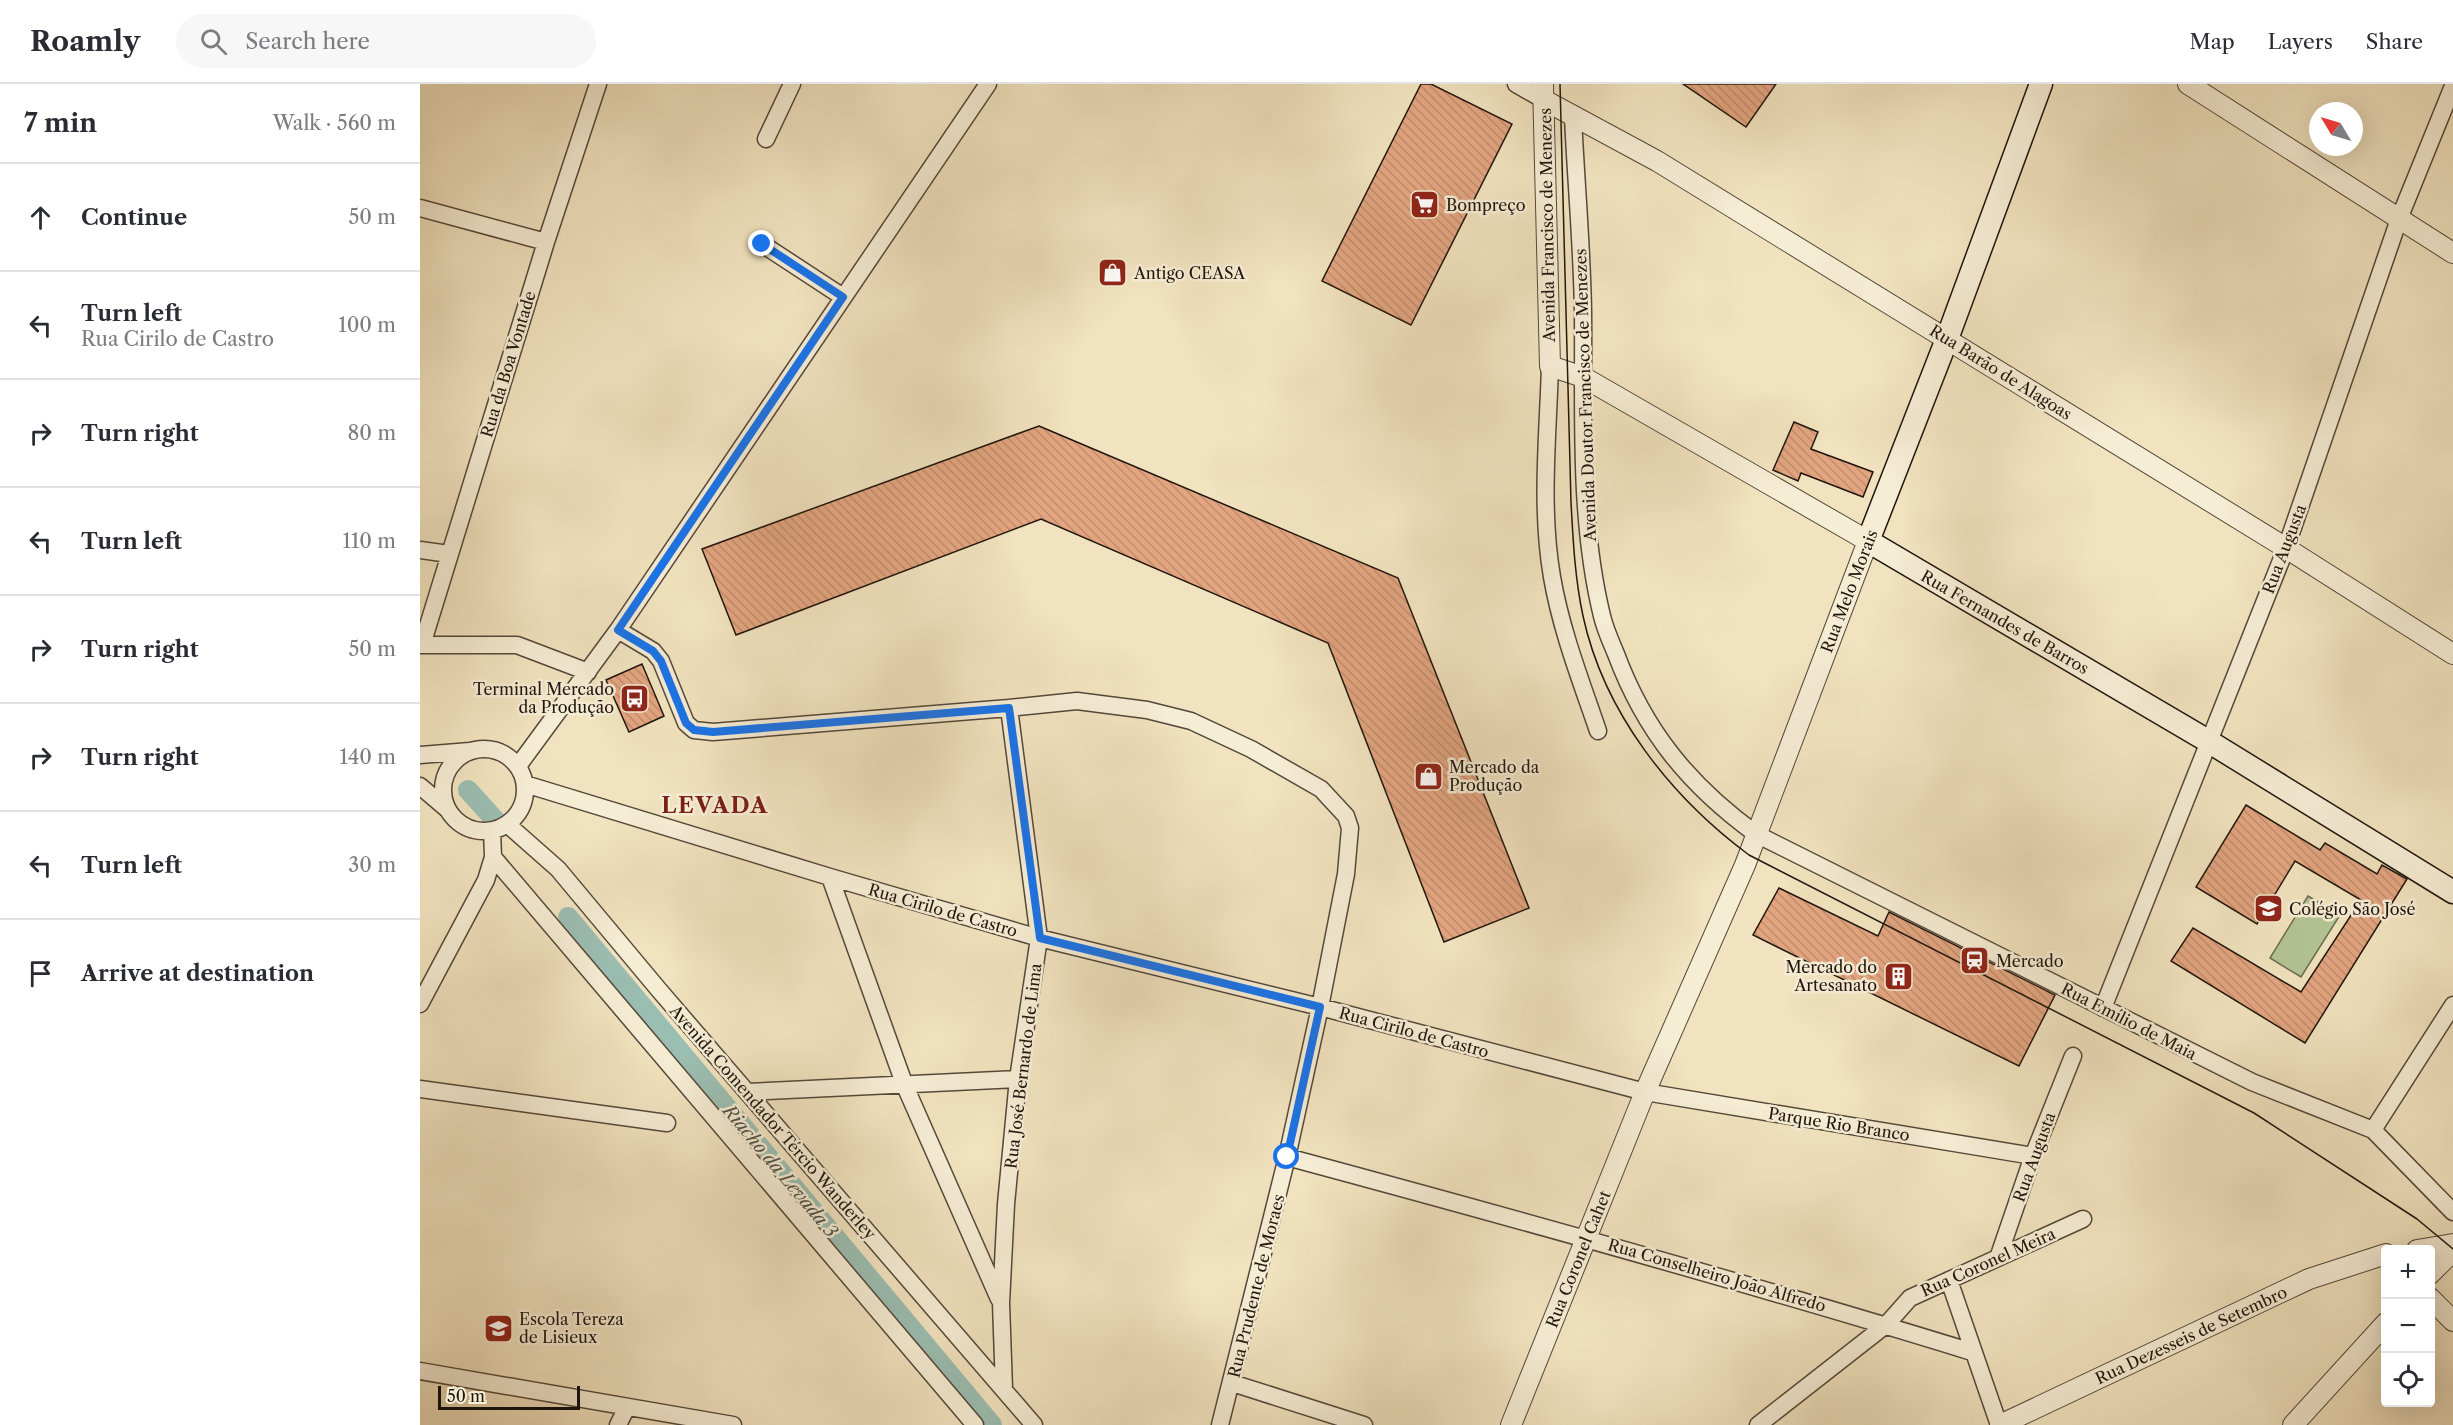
<!DOCTYPE html>
<html lang="en">
<head>
<meta charset="utf-8">
<style>
  :root { --surface:#fff; --page:#f7f7f7; --text:#2b2b33; --muted:#7c7c81; --line:#e1e1e2 }
  body { margin:0; font-family:"Libre Caslon Text",serif; background:var(--page); color:var(--text) }
  .controls { position:absolute; right:18px; bottom:18px; display:grid; overflow:hidden; border-radius:6px; box-shadow:0 6px 24px #0002 }
  .controls button { width:54px; height:54px; display:grid; place-items:center; padding:0; border:0; border-bottom:2px solid var(--line); background:var(--surface); color:var(--text); font:30px sans-serif }
  .compass { position:absolute; left:1889px; top:18px; width:54px; height:54px; border-radius:50%; background:var(--surface); box-shadow:0 6px 24px #0002; rotate:308deg }
  .scale { position:absolute; left:18px; bottom:15px; width:142px; box-sizing:border-box; padding-left:6px; border:3px solid #20150d; border-top:0; font-size:16px; line-height:21px; white-space:nowrap; color:#20150d; -webkit-text-stroke:4px #f6edd5; paint-order:stroke }
  .stop { position:absolute; width:18px; height:18px; margin:-14px; border:4px solid #1a73e8; border-radius:50%; background:#fff }
  .stop.end { background:#1a73e8; border-color:#fff; box-shadow:0 2px 6px #0008 }
  .list { margin:0; padding:0; list-style:none }
  h2 { display:flex; justify-content:space-between; align-items:center; height:78px; margin:0; padding:0 24px; font-size:26px }
  h2 small { font-size:20px; font-weight:400; color:var(--muted) }
  .list li { display:grid; grid-template-columns:39px 1fr auto; gap:18px; align-items:center; box-sizing:border-box; height:108px; padding:0 24px; border-top:2px solid var(--line) }
  .list b { display:block; font-size:22px; white-space:nowrap }
  .list p { margin:0; font-size:20px; white-space:nowrap; color:var(--muted) }
  .list em { font-size:20px; font-style:normal; color:var(--muted) }
  .icon { flex:none; width:33px; height:33px; fill:none; stroke:currentColor; stroke-width:2; stroke-linecap:round; stroke-linejoin:round }
  .map { position:relative; flex:none; width:2033px; height:1341px; overflow:hidden }
  header { display:flex; align-items:center; gap:36px; box-sizing:border-box; height:84px; padding:0 30px; background:var(--surface); border-bottom:2px solid var(--line) }
  header strong { font-size:28px }
  nav { display:flex; gap:33px; margin-inline-start:auto; font-size:21px }
  .search { width:420px; height:54px; background:var(--page); display:flex; align-items:center; gap:15px; box-sizing:border-box; padding:0 21px; border-radius:33px; color:var(--muted); font-size:22px }
  main { display:flex }
  aside { flex:1; background:var(--surface) }
  .map>svg:first-child { display:block }
  .garden { fill:#b4c596; stroke:#6a6d52; stroke-width:1.5 }
  .lines { fill:none; stroke-linecap:round; stroke-linejoin:round }
  .canal { stroke:#9bbeb2; stroke-width:20 }
  .building { fill:url(#building-back-hatch); stroke:#20150d; stroke-width:1.5 }
  .minor-casing { stroke:#54483a; stroke-width:19 }
  .tertiary-casing { stroke:#54483a; stroke-width:22 }
  .secondary-casing { stroke:#20150d; stroke-width:25 }
  .minor { stroke:#f6edd5; stroke-width:16 }
  .tertiary { stroke:#f6edd5; stroke-width:20 }
  .secondary { stroke:#f6edd5; stroke-width:22 }
  .tram { stroke:#20150d; stroke-width:1.5 }
  .route { stroke:#1a73e8; stroke-width:8 }
  .labels { text-anchor:middle; dominant-baseline:central; stroke-width:5; stroke-linejoin:round; paint-order:stroke }
  .poi-label { font-size:16px; fill:#20150d; stroke:#f6edd5; text-anchor:start }
  .street-label { font-size:16px; fill:#20150d; stroke:#f6edd5 }
  .water-label { font-size:18px; font-style:italic; fill:#4b5047; stroke:#f6edd5 }
  .district-label { font-size:22px; font-weight:bold; letter-spacing:1.5px; fill:#7a1f14; stroke:#f6edd5 }
</style>
</head>
<body>
<header>
<strong>Roamly</strong>
<div class="search"><svg class="icon" aria-label="search" viewBox="0 0 24 24"><circle cx="10" cy="10" r="6"/><path d="M15 15l6 6"/></svg>Search here</div>
<nav><a>Map</a><a>Layers</a><a>Share</a></nav>
</header>
<main>
<aside>
<h2>7 min<small>Walk · 560 m</small></h2>
<ul class="list">
<li><svg class="icon" aria-label="ahead" viewBox="0 0 24 24"><path d="M12 20V5M6 11l6-6 6 6"/></svg><div><b>Continue</b></div><em>50 m</em></li>
<li><svg class="icon" aria-label="left" viewBox="0 0 24 24"><path d="M17 20v-9H6M10 6l-5 5 5 5"/></svg><div><b>Turn left</b><p>Rua Cirilo de Castro</p></div><em>100 m</em></li>
<li><svg class="icon" aria-label="right" viewBox="0 0 24 24"><path d="M7 20v-9h11M14 6l5 5-5 5"/></svg><div><b>Turn right</b></div><em>80 m</em></li>
<li><svg class="icon" aria-label="left" viewBox="0 0 24 24"><path d="M17 20v-9H6M10 6l-5 5 5 5"/></svg><div><b>Turn left</b></div><em>110 m</em></li>
<li><svg class="icon" aria-label="right" viewBox="0 0 24 24"><path d="M7 20v-9h11M14 6l5 5-5 5"/></svg><div><b>Turn right</b></div><em>50 m</em></li>
<li><svg class="icon" aria-label="right" viewBox="0 0 24 24"><path d="M7 20v-9h11M14 6l5 5-5 5"/></svg><div><b>Turn right</b></div><em>140 m</em></li>
<li><svg class="icon" aria-label="left" viewBox="0 0 24 24"><path d="M17 20v-9H6M10 6l-5 5 5 5"/></svg><div><b>Turn left</b></div><em>30 m</em></li>
<li><svg class="icon" aria-label="arrive" viewBox="0 0 24 24"><path d="M6 21V4h12l-3 4 3 4H6"/></svg><div><b>Arrive at destination</b></div></li>
</ul>
</aside>
<div class="map">
<svg width="2033" height="1341" viewBox="0 0 2033 1341">
  <defs>
    <pattern id="building-back-hatch" width="6" height="6" patternUnits="userSpaceOnUse" patternTransform="scale(1.5)"><rect width="6" height="6" fill="#e2a580"/><path d="M-1 5l2 2M0 0l6 6M5-1l2 2" fill="none" stroke="#c28d6d"/></pattern>
  </defs>
  <rect width="100%" height="100%" fill="#f1e3bf"/>
  <filter id="stains"><feTurbulence type="fractalNoise" baseFrequency=".00333" numOctaves="4"/><feColorMatrix values="0 0 0 0 .2 0 0 0 0 .09 0 0 0 0 .02 0 0 0 .5 -.17"/></filter>
  <radialGradient id="worn" r=".72"><stop offset=".6" stop-color="#630" stop-opacity="0"/><stop offset="1" stop-color="#630" stop-opacity=".3"/></radialGradient>
  <path class="garden" d="M1888 812 1920 831 1881 893 1850 874Z"/>
  <g class="lines">
    <path class="canal" d="M48 706 76 737
      M148 833 572 1341"/>
  </g>
  <path class="building" d="M1001 0H1011L1092 40 991 241 902 197Z
    M1263 0H1356L1326 43Z
    M1374 338 1398 348 1391 365 1453 388 1443 413 1381 389 1378 397 1353 386Z
    M619 342 978 494 1109 824 1024 858 908 559 621 435 316 551 282 465Z
    M222 580 244 632 209 648 186 596Z
    M1826 721 1900 766 1905 759 1957 790 1962 781 1987 795 1885 959 1751 877 1773 844 1881 908 1941 816 1875 777 1837 840 1776 803Z
    M1359 804 1458 852 1469 828 1635 911 1599 982 1333 851Z"/>
  <g class="lines">
    <defs>
      <path id="minor" d="M1096 0 1124 16
        M1153 33C1156 98 1162 163 1163 228 1164 328 1158 434 1182 532 1185 545 1191 558 1196 570 1225 648 1270 702 1336 750L1832 998 1953 1046 2033 1128
        M346 55 372 0
        M0 124 126 158
        M342 160 423 213
        M1130 282C1128 351 1120 424 1132 493 1141 546 1161 597 1178 647
        M0 466 29 470
        M198 546 233 567 241 577 266 639 274 646 293 648 589 624 657 617 727 626 771 637 831 665 901 705 926 732 930 744 926 790 900 923 867 1073 800 1341
        M0 561H97L168 588
        M2 561 126 158 178 0
        M23 706a41 41 0 1 1 82 0a41 41 0 1 1-82 0Z
        M0 671 50 667
        M98 682 198 546 568 0
        M105 700 410 793 619 854 900 923 1225 1008 1613 1072
        M0 702 27 725
        M87 740 138 785 239 906 614 1341
        M73 773 555 1341
        M410 793 485 1002 579 1215
        M0 920 66 796 73 773 72 746
        M1683 924 1866 464 1979 135 2033 2
        M0 1005 247 1039
        M328 1008 598 995
        M1953 1046 2033 921
        M867 1073C1097 1135 1325 1198 1552 1268
        M1578 1174 1613 1072 1653 972
        M1529 1196 1579 1341
        M0 1287 313 1341
        M812 1299 944 1341
        M584 1305 581 1219 586 1120 598 995 619 854 589 624
        M198 1341 207 1323
        M1338 1341 1467 1240 1490 1214 1663 1135"/>
      <path id="tertiary" d="M1768 0 2033 169
        M1124 16 1237 77 1866 464 2033 570
        M1997 1166 2033 1160
        M2010 1190 2033 1167
        M2010 1214 2033 1237
        M1091 1341 1225 1008 1325 781 1448 457 1163 293 1130 282 1123 0
        M1580 1341 1889 1195 1966 1170
        M1873 1341 1966 1239"/>
      <path id="secondary" d="M1621 0 1527 255 1448 457 1788 657 2033 808"/>
    </defs>
    <use href="#minor" class="minor-casing"/>
    <use href="#tertiary" class="tertiary-casing"/>
    <use href="#secondary" class="secondary-casing"/>
    <use href="#minor" class="minor"/>
    <use href="#tertiary" class="tertiary"/>
    <use href="#secondary" class="secondary"/>
    <path class="tram" d="M1140 0 1151 418C1153 456 1155 495 1163 532 1184 629 1251 713 1329 771L1834 1029 1997 1135 2033 1165"/>
  </g>
  <g class="lines">
    <path class="route" d="M342 160 423 213 198 546 233 567 241 577 266 639 274 646 293 648 589 624 620 854 900 923 867 1073"/>
  </g>
  <defs>
    <symbol id="supermarket-square" viewBox="-11 -11 22 22"><rect x="-9" y="-9" width="18" height="18" rx="4" fill="#8f2418" stroke="#f6edd5"/><path d="M-6-5.5h2.5l.6 2H6L4.5 2H-2.5L-4.4-4H-6ZM-1.5 3.2a1.3 1.3 0 1 0 .1 0ZM3 3.2a1.3 1.3 0 1 0 .1 0Z" fill="#fff"/></symbol>
    <symbol id="shop-square" viewBox="-11 -11 22 22"><rect x="-9" y="-9" width="18" height="18" rx="4" fill="#8f2418" stroke="#f6edd5"/><path d="M-5-2.5h2.3a2.7 3.5 0 0 1 5.4 0H5L5.5 6h-11ZM-1.5-2.5h3a1.5 2.3 0 0 0-3 0Z" fill="#fff"/></symbol>
    <symbol id="bus-square" viewBox="-11 -11 22 22"><rect x="-9" y="-9" width="18" height="18" rx="4" fill="#8f2418" stroke="#f6edd5"/><path d="M-5-6H5V4H4V6H2V4H-2V6H-4V4H-5ZM-3.5-4V0h7V-4ZM-3.5 1.2v1.5H-2V1.2ZM2 1.2v1.5H3.5V1.2Z" fill="#fff"/></symbol>
    <symbol id="school-square" viewBox="-11 -11 22 22"><rect x="-9" y="-9" width="18" height="18" rx="4" fill="#8f2418" stroke="#f6edd5"/><path d="M0-5L7-2L0 1L-7-2ZM-4 1L0 2.5L4 1V4Q0 6-4 4Z" fill="#fff"/></symbol>
    <symbol id="station-square" viewBox="-11 -11 22 22"><rect x="-9" y="-9" width="18" height="18" rx="4" fill="#8f2418" stroke="#f6edd5"/><path d="M-3-6H3Q5-6 5-4V2Q5 4 3 4L4.5 6H3L1.5 4h-3L-3 6H-4.5L-3 4Q-5 4-5 2V-4Q-5-6-3-6ZM-3.5-4v3h7v-3ZM-3.5 1v1.5H-2V1ZM2 1v1.5H3.5V1Z" fill="#fff"/></symbol>
    <symbol id="building-square" viewBox="-11 -11 22 22"><rect x="-9" y="-9" width="18" height="18" rx="4" fill="#8f2418" stroke="#f6edd5"/><path d="M-4-6H4V6H1V3H-1V6H-4ZM-2.5-4.3h1.7v1.8h-1.7ZM.8-4.3h1.7v1.8H.8ZM-2.5-1h1.7V.8h-1.7ZM.8-1h1.7V.8H.8Z" fill="#fff"/></symbol>
  </defs>
  <g fill-rule="evenodd">
    <use href="#supermarket-square" x="988" y="104" width="33" height="33"/>
    <use href="#shop-square" x="676" y="172" width="33" height="33"/>
    <use href="#bus-square" x="198" y="598" width="33" height="33"/>
    <use href="#shop-square" x="992" y="676" width="33" height="33"/>
    <use href="#school-square" x="1832" y="808" width="33" height="33"/>
    <use href="#station-square" x="1538" y="860" width="33" height="33"/>
    <use href="#building-square" x="1462" y="876" width="33" height="33"/>
    <use href="#school-square" x="62" y="1228" width="33" height="33"/>
  </g>
  <g class="labels">
    <g class="poi-label">
      <text x="1026" y="121">Bompreço</text>
      <text x="714" y="189">Antigo CEASA</text>
      <text x="194" y="605" text-anchor="end">Terminal Mercado<tspan x="194" dy="18">da Produção</tspan></text>
      <text x="1029" y="683">Mercado da<tspan x="1029" dy="18">Produção</tspan></text>
      <text x="1869" y="825">Colégio São José</text>
      <text x="1576" y="877">Mercado</text>
      <text x="1457" y="883" text-anchor="end">Mercado do<tspan x="1457" dy="18">Artesanato</tspan></text>
      <text x="99" y="1235">Escola Tereza<tspan x="99" dy="18">de Lisieux</tspan></text>
    </g>
    <g class="street-label">
      <text transform="translate(1127 141) rotate(-91)">Avenida Francisco de Menezes</text>
      <text transform="translate(88 280) rotate(-73)">Rua da Boa Vontade</text>
      <text transform="translate(1581 288) rotate(32)">Rua Barão de Alagoas</text>
      <text transform="translate(1165 311) rotate(-92)">Avenida Doutor Francisco de Menezes</text>
      <text transform="translate(1864 465) rotate(-69)">Rua Augusta</text>
      <text transform="translate(1429 507) rotate(-69)">Rua Melo Morais</text>
      <text transform="translate(1585 538) rotate(30)">Rua Fernandes de Barros</text>
      <text transform="translate(523 826) rotate(16)">Rua Cirilo de Castro</text>
      <text transform="translate(1709 937) rotate(27)">Rua Emílio de Maia</text>
      <text transform="translate(994 948) rotate(15)">Rua Cirilo de Castro</text>
      <text transform="translate(603 982) rotate(-83)">Rua José Bernardo de Lima</text>
      <text transform="translate(353 1038) rotate(49)">Avenida Comendador Tércio Wanderley</text>
      <text transform="translate(1419 1040) rotate(9)">Parque Rio Branco</text>
      <text transform="translate(1614 1073) rotate(-70)">Rua Augusta</text>
      <text transform="translate(1158 1175) rotate(-68)">Rua Coronel Cahet</text>
      <text transform="translate(1568 1178) rotate(-24)">Rua Coronel Meira</text>
      <text transform="translate(1297 1191) rotate(16)">Rua Conselheiro João Alfredo</text>
      <text transform="translate(836 1202) rotate(-76)">Rua Prudente de Moraes</text>
      <text transform="translate(1771 1251) rotate(-25)">Rua Dezesseis de Setembro</text>
    </g>
    <g class="water-label">
      <text transform="translate(360 1087) rotate(50)">Riacho da Levada 3</text>
    </g>
    <g class="district-label">
      <text x="295" y="721">LEVADA</text>
    </g>
  </g>
  <rect width="100%" height="100%" filter="url(#stains)"/>
  <rect width="100%" height="100%" fill="url(#worn)"/>
</svg>
<div class="controls">
<button>+</button>
<button>−</button>
<button><svg class="icon" aria-label="locate" viewBox="0 0 24 24"><circle cx="12" cy="12" r="6"/><path d="M12 2v4M12 18v4M2 12h4M18 12h4"/></svg></button>
</div>
<svg class="compass" viewBox="-18 -18 36 36"><path d="M0-13l5 13h-10z" fill="#e53935"/><path d="M0 13l5-13h-10z" fill="#7c7c81"/></svg>
<div class="scale">50 m</div>
<div class="stop" style="left:867px;top:1073px"></div>
<div class="stop end" style="left:342px;top:160px"></div>
</div>
</main>
</body>
</html>
